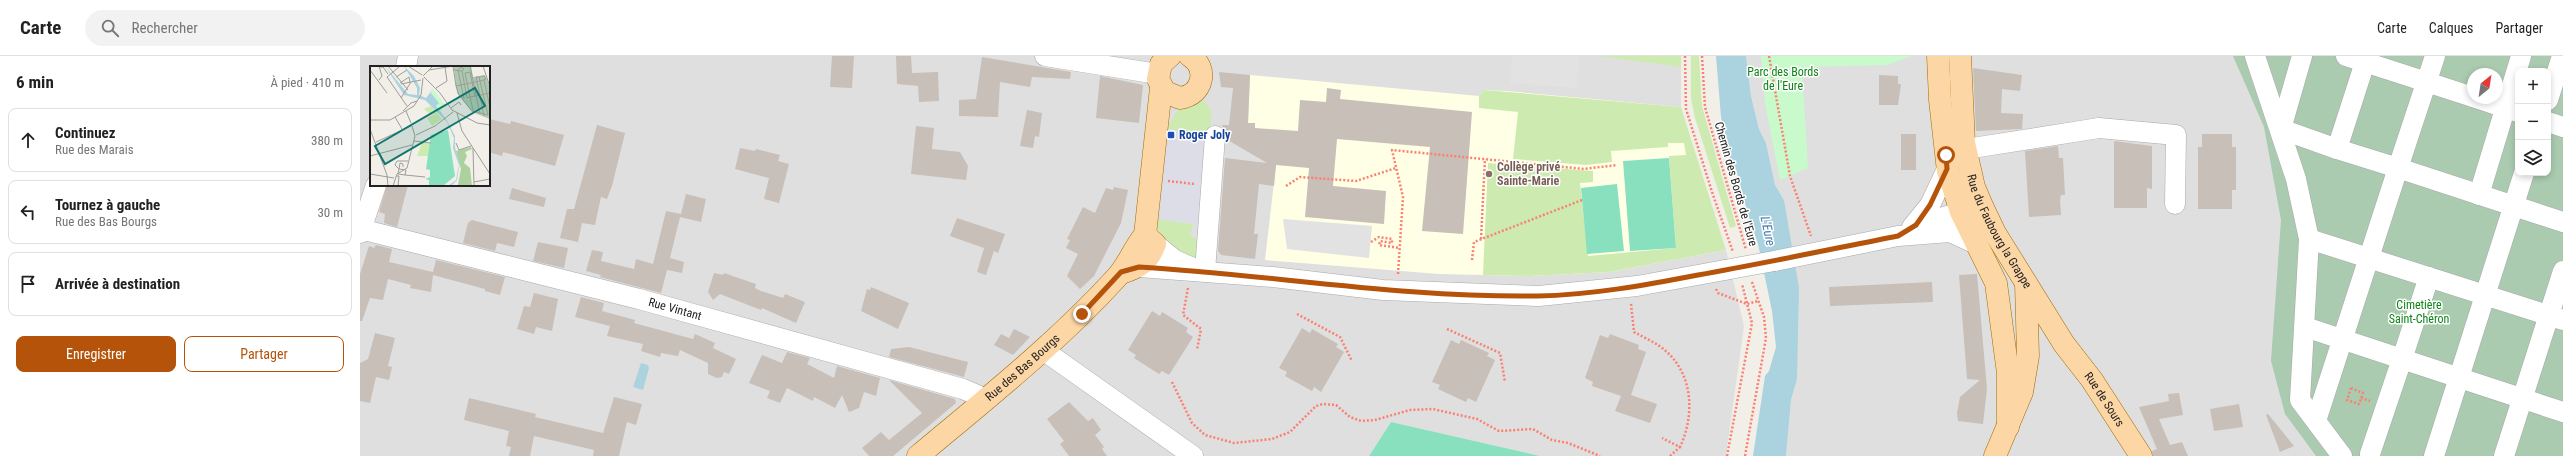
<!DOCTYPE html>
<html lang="fr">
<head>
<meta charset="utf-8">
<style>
  :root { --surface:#fff; --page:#f2f2f2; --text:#222; --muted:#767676; --line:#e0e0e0; --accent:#b45309 }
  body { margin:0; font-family:"Roboto Condensed",sans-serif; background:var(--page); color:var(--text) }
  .controls { position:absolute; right:12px; top:12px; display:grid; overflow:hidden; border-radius:8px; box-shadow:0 2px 6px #0003 }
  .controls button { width:36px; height:36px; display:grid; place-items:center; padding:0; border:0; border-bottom:1px solid var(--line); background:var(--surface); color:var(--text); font:20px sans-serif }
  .compass { position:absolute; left:2107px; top:12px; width:36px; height:36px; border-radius:50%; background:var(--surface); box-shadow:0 2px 6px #0003; rotate:30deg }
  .stop { position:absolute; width:12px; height:12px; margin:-9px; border:3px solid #b45309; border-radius:50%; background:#fff }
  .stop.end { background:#b45309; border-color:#fff; box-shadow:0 1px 4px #0008 }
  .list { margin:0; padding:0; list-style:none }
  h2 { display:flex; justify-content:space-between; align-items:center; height:52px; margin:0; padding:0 16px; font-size:17px }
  h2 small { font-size:13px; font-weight:400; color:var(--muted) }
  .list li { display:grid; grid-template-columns:26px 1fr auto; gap:12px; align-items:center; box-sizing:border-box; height:64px; margin:0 8px 8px; padding:0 8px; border:1px solid var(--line); border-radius:8px }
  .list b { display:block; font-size:15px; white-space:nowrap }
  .list p { margin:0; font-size:13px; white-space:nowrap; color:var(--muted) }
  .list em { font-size:13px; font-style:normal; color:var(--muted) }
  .actions { display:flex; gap:8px; padding:12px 16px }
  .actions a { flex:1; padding:9px 0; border:1px solid var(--accent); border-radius:8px; text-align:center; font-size:14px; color:var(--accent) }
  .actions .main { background:var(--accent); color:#fff }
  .icon { flex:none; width:22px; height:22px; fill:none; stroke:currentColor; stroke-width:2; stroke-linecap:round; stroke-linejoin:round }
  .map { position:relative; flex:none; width:2203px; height:400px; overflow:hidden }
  header { display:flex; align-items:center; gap:24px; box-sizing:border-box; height:56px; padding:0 20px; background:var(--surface); border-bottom:1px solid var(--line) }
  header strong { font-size:19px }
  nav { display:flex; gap:22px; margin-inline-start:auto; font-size:14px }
  .search { width:280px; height:36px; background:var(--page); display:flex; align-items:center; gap:10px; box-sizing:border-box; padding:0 14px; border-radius:22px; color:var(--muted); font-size:15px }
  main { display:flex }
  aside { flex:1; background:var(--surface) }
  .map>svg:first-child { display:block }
  .residential { fill:#e0dfdf; fill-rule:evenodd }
  .education { fill:#ffffe5 }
  .grass { fill:#cdebb0 }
  .cemetery { fill:#aacbaf; fill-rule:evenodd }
  .park { fill:#c8facc }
  .pitch { fill:#88e0be }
  .parking { fill:#e2e2e2 }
  .plaza { fill:#dddde8 }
  .water { fill:#aad3df }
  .building { fill:#c7bfb8 }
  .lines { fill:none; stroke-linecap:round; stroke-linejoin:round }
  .minor-casing { stroke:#a9a9a9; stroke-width:21 }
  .major-casing { stroke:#a06b00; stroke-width:23 }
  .path { stroke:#fa8072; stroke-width:2.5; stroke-dasharray:2 2; stroke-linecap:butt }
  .minor { stroke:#fff; stroke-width:20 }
  .major { stroke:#fcd6a4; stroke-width:22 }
  .minor-bridge-casing { stroke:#a9a9a9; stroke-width:21; stroke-linecap:butt }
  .minor-bridge { stroke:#fff; stroke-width:20 }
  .route { stroke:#b45309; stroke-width:5 }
  .transit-dot { fill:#1a4fb4; stroke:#fff; stroke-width:1.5 }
  .education-dot { fill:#8d6e63; stroke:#fff; stroke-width:1.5 }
  .labels { text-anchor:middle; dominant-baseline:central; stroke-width:3; stroke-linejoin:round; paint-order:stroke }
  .park-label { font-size:12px; fill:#0c8416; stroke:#fff }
  .transit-label { font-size:12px; font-weight:bold; fill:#164399; stroke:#fff; text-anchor:start }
  .education-label { font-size:12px; font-weight:bold; fill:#785e54; stroke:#fff; text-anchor:start }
  .street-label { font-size:12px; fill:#222; stroke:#fff }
  .water-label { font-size:13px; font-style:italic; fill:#4a7aab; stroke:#fff }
  .inset-road { fill:none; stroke:#9f9d99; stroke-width:1 }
  .view { fill:#0f766e; fill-opacity:0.15; stroke:#0f766e; stroke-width:2 }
  .inset-edge { fill:none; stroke:#222; stroke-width:2 }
</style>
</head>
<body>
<header>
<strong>Carte</strong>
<div class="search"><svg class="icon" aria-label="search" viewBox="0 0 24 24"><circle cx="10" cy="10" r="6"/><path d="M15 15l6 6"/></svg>Rechercher</div>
<nav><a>Carte</a><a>Calques</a><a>Partager</a></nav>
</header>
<main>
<aside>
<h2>6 min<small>À pied · 410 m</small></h2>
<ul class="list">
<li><svg class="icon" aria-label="ahead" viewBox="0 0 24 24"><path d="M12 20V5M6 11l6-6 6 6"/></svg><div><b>Continuez</b><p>Rue des Marais</p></div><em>380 m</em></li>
<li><svg class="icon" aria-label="left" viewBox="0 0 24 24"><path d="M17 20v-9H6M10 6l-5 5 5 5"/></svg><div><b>Tournez à gauche</b><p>Rue des Bas Bourgs</p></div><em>30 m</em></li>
<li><svg class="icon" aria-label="arrive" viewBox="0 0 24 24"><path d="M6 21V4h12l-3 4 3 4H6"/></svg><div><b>Arrivée à destination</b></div></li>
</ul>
<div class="actions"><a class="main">Enregistrer</a><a>Partager</a></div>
</aside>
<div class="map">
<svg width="2203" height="400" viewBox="0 0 2203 400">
  <rect width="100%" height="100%" fill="#f2efe9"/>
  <path class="residential" d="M0 0H1321V51L1366 194 1384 270 1366 400H1180L1031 366 1009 400H0ZM11 11H129V129H11Z
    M1386 0H2203V400H1426L1431 344 1437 323 1424 144 1415 129 1406 87 1399 73 1391 40ZM2158 15H2188V117H2158ZM2113 18H2137V42H2113Z"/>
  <path class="education" d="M890 19 1119 40 1124 34 1146 35 1321 51 1366 194 1249 216 1170 220 1079 218 905 204 916 109 894 77 895 68 888 67Z"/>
  <path class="grass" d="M1239 0H1321V11L1238 0Z
    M1331 0H1339L1342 50 1376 170 1370 172 1335 62 1331 43Z
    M1124 34 1321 51 1366 194 1249 216 1170 220 1123 219 1128 107 1233 115V126L1220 127 1228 200 1316 192 1309 100 1326 99 1324 87H1308V91L1251 95 1252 106 1226 109 1153 103 1158 56 1119 52V40Z
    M837 42C856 48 851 63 849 79L807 73 818 53Z
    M796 163 833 168 830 179 841 186 836 202 833 204C813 191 799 189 796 163Z"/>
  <path class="cemetery" d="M1873 0H2203V400H1956L1925 358 1911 305 1921 164 1904 71ZM2158 15H2188V117H2158ZM2113 18H2137V42H2113Z"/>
  <path class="park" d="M1401 0H1552L1527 9 1442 11 1448 112 1420 124 1405 47Z"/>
  <path class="pitch" d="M1309 102 1316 192 1270 195 1263 105Z
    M1257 128 1264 195 1227 198 1221 132Z
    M1031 366 1180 400H1009Z"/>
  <path class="parking" d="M1152 0H1219L1217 32 1150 27Z
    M923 163 1012 170 1009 202 927 193Z"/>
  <path class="plaza" d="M807 73 855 80 849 170 796 163Z"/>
  <path class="water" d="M1356 0H1386L1391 40 1399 73 1406 87 1415 129 1424 144 1439 232 1437 323 1431 344 1426 400H1393L1405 320 1409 315 1416 291 1412 255 1398 188 1388 158 1376 113 1370 101 1361 61Z
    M281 307 288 309 289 312 283 334 273 331Z"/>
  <path class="building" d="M472 0H494L492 32 470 31Z
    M536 0H551L552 17 578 16 579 45 559 46 558 30 537 28Z
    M622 1 711 16 710 23 672 21 670 31 640 26 638 61 599 60V44L616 43Z
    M1613 12 1662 19 1660 35 1642 33 1641 57 1663 58 1662 73 1616 75Z
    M859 16 890 19 888 67H895V72L938 75 940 44 966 46 967 32 981 34 980 43 1112 56 1103 178 1062 175 1070 91 977 83 973 130 1026 135 1024 168 945 161 949 112 916 109 914 130 899 128 894 178H898L895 203 861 199 858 195 865 102 907 107 866 83 862 69H869L873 32 861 31Z
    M1519 19 1538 20V28H1541L1538 49H1519Z
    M740 20 783 29 779 67 736 62Z
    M667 54 682 57 679 81 675 80 673 92 660 90Z
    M129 63 150 68 151 65 204 79 195 110 143 96 142 100 129 96Z
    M237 69 265 77 252 130 247 143 241 141 235 169 222 167 218 186 200 182 207 153H214Z
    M556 70 574 72 572 93 600 96 608 110 606 124 551 118Z
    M1541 78H1556V114H1541Z
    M1842 78H1872V91H1876V134H1872V153H1838V91H1842Z
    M1754 85 1792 90V133L1787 132V152H1754Z
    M1698 90 1699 102H1703L1705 139H1701L1700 144 1701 159 1669 161 1665 95Z
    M380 92 395 95 396 93 420 99 418 105 429 108 419 147 404 143 409 122 375 113Z
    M27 129H48L37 171 24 167 25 158 19 156Z
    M754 131 768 134 761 167 734 220 720 233 707 220 718 198 706 192 710 184 707 183 723 151 735 157 746 132 753 134Z
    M152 132 186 142 184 151 149 143Z
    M326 138 346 143 341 166 320 161 310 202 324 206 322 217 307 214 301 237 240 221 241 219 226 215 232 194 243 196 241 205 274 213 276 203 293 208 306 155 321 158Z
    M597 162 645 178 638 197 634 195 626 219 617 216 624 192 590 180Z
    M112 164 158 176 154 191 137 187 135 195 103 187 108 167Z
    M178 186 208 192 204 212 173 205Z
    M16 189 32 193 29 206 73 216 76 204 145 221 140 239 125 235V233L73 219 71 236 50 232 51 229 28 223 23 244 10 242 2 265H0V218L9 190 14 192Z
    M354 217 363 219 364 217 396 228 395 232 401 235 423 242 425 238 445 246 436 267 402 252 401 254 360 238 353 244 348 236Z
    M1617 218 1627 333 1623 368 1598 365 1597 357 1600 341 1620 324 1607 323 1599 219Z
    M1572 226 1573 246 1470 250 1469 231Z
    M511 231 549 247 538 273 501 255 507 233 510 234Z
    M174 237 198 243 192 275 176 271 174 278 157 273 164 250 170 251Z
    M221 241 244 247 242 255 275 264 274 267 333 283 335 278 355 287 353 292 376 303 369 318 364 316 362 321 357 322 348 318V307L320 294 318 300 301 297 300 301 281 295 283 288 247 280 250 270 215 261Z
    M792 255 800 260 802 256 828 272 826 276 833 281 809 319 802 315 799 318 774 302 776 299 768 294Z
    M942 272 950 277 952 273 978 288 976 291 984 296 961 336 954 331 952 335 925 320 927 316 919 312Z
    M654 273 670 281 653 299 634 289 641 278 649 282Z
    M15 277 35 282 28 310 32 311 29 324 16 321 10 347 0 345V307L8 303Z
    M1250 278 1279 289 1278 293 1286 296 1271 339 1297 348 1290 367 1255 355 1261 340 1232 330 1233 326 1225 322 1240 279 1248 282Z
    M1091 284 1099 288 1101 284 1129 297 1127 300 1135 304 1116 346 1108 342 1106 346 1078 333 1080 329 1072 326Z
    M549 291 608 306 604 321 529 301 531 293Z
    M427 296 450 302 447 308 474 322 477 310 520 322 516 340 504 336 499 352 489 356 482 339 475 352 454 341 453 345 427 332 420 347 407 342 410 335 389 327 402 299 422 307Z
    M529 324 595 343 596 347 533 400H509L502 392 521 376 529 384 562 357Z
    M1819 337 1823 359 1799 363 1810 389 1822 386 1828 400H1793L1792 395 1797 393 1779 351 1809 345 1808 338Z
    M254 341 282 348 276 369 267 366 259 400H233L234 394 174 380 170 400H149L151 391 146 390 149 375 104 364 109 342 176 358 175 361 243 377Z
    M709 346 728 365 733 362 741 374 735 379 744 391 742 393 747 400H709L700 388 704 385 687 363Z
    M1879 348 1883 371 1854 375 1850 353Z
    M1908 358 1934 390 1920 396 1906 359Z"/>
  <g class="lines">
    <defs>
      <g id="minor">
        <path d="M685 0 798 18"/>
        <path d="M1895 0 1936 123 1949 183 1940 344 1982 400"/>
        <path d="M1942 0 1921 73 1977 93"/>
        <path d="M1986 0 2113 41"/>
        <path d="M2007 0 1977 93 2038 112 2075 0"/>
        <path d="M46 11 48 0"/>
        <path d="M2116 42 2158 56"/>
        <path d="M2188 44 2202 0"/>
        <path d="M2188 66 2203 71"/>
        <path d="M1606 93 1739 72 1816 79 1815 148"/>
        <path d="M2119 139 2161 0"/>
        <path d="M1555 169 1601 156 1615 164"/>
        <path d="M1552 171 1570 149 1587 113"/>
        <path id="s1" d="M0 173 279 243 603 333 617 339 623 346"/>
        <path d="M0 177 16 129"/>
        <path d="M1949 183 2203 264"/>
        <path d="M795 188 815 204 833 212"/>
        <path d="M1414 205 1538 180 1590 176 1616 188"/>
        <path d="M779 211 913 221 1023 234 1179 240 1277 230 1365 214"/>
        <path d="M845 215 855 80"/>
        <path d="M1945 271 2042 303 2069 221"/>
        <path d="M683 294 833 400"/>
        <path d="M1956 365 2038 112 2203 166"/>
        <path d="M2010 398 2042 303 2203 356"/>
        <path d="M2074 400 2164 117"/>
        <path d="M2144 400 2203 215"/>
      </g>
      <g id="major">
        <path d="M810 0 801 8 798 23 805 36 820 42C843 39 849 12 830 0"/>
        <path d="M1578 0 1580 44 1588 115 1601 156 1636 227 1648 317V371"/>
        <path id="s2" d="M1600 0 1604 87 1614 131 1623 152 1635 177 1704 288 1732 324 1781 400"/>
        <path d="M785 179 801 32"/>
        <path d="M761 217C780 211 788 206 795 188L785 179"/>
        <path id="s3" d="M558 400C626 343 697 287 757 221 768 209 773 193 785 179"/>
        <path d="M1635 400 1662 336 1668 300 1666 227"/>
      </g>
    </defs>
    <use href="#minor" class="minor-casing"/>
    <use href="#major" class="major-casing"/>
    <path class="path" d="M1325 0 1326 53 1352 136 1373 196
      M1342 0 1345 51 1386 194
      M1409 0 1430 120 1451 180
      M808 125 835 128
      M926 130 940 121 996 125 1036 112
      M1121 183 1125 103
      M1011 186 1019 181 1032 183V187L1020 185 1019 189 1040 192
      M1112 204 1114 186 1222 144
      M1038 218 1043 141 1032 94 1224 113 1257 109
      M828 232 823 259 841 273 837 294
      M1356 233 1358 237 1387 248 1398 245
      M1271 248 1274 276C1285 282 1299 288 1308 297 1334 322 1334 361 1320 391L1302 382
      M937 258 980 281 992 305
      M1087 273 1140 297 1145 326
      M812 326 832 367 845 379 874 387 912 383 930 376 956 350 963 348 976 349 990 361 1001 365 1015 364 1050 354 1073 353 1117 363 1139 375 1173 373 1192 384 1208 387 1240 400
      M1991 332 2003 337 1999 348 1987 344Z
      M2001 342 2010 345
      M1310 400 1320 391
      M1367 400 1392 267 1382 228
      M1385 400 1406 282 1404 261 1392 226"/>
    <use href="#minor" class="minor"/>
    <use href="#major" class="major"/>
    <defs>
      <path id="minor-bridge" d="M1365 214 1414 205"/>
    </defs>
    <use href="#minor-bridge" class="minor-bridge-casing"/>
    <use href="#minor-bridge" class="minor-bridge"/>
  </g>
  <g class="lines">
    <path class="route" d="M722 258 761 216 779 211C912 219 1044 242 1178 240 1231 239 1286 229 1338 219 1405 207 1472 193 1538 180L1556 169 1570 149 1587 113 1586 99"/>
  </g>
  <rect class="transit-dot" x="807" y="75" width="8" height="8" rx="2"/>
  <circle class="education-dot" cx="1129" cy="118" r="4"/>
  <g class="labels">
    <g class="park-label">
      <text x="1423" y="16">Parc des Bords<tspan x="1423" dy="14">de l'Eure</tspan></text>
      <text x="2059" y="249">Cimetière<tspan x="2059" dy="14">Saint-Chéron</tspan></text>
    </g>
    <g class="transit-label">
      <text x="819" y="79">Roger Joly</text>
    </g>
    <g class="education-label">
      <text x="1137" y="111">Collège privé<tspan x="1137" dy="14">Sainte-Marie</tspan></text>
    </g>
    <g class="street-label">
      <text transform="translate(1376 128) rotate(74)">Chemin des Bords de l'Eure</text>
      <text stroke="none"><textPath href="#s2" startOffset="183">Rue du Faubourg la Grappe</textPath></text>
      <text stroke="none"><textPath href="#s1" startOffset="325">Rue Vintant</textPath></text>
      <text stroke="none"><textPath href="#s3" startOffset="137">Rue des Bas Bourgs</textPath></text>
      <text stroke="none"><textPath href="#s2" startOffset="382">Rue de Sours</textPath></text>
    </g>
    <g class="water-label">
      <text transform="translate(1408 175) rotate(78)">L'Eure</text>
    </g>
  </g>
  <g transform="translate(10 10)">
    <rect width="120" height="120" fill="#f2efe9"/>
    <path d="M61 40 72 53 62 60 57 52 67 47 60 48 54 43ZM52 77H61L60 90H47Z" fill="#cdebb0"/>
    <path d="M101 81 102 83 95 86 97 90 94 97 100 102 102 120 88 119 91 103 86 85Z" fill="#add19e"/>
    <path d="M101 0 103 11 115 9 120 22V53L102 46 87 27 84 1Z" fill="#aacbaf"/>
    <path d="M63 23 75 39 71 42 73 48 57 33Z" fill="#c8facc"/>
    <path d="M78 64 85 110 73 120H59V114L55 113 60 111V104L56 103 61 69Z" fill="#88e0be"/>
    <path d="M15 0 38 28 47 29V22L34 0 44 10 50 22 49 29 56 32 63 23 60 26 69 37 66 40 76 53 85 70V82L90 97 87 114 81 120H78L86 114 89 99 83 82 84 72 77 56 55 34 34 29Z" fill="#aad3df"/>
    <path class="inset-road" d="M18 0 38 24M38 0 52 9M83 0 86 20 89 29 102 45 118 49 110 15 86 20M100 0 110 48M113 0 120 21M9 1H13L18 8M29 1 17 11 37 40M0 4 17 27M59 4 83 0M84 4 92 5 94 3 91 1 88 4M88 4 94 33M92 5 97 32 100 31 95 7 100 6 105 31M53 10 63 0M26 11 37 4M54 11 70 27 82 44 107 57 120 59M109 11 114 10 116 13 110 15 109 11H106L114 50M9 14 12 10 9 0M114 14 120 42M30 17 39 11 40 16M31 18 51 14M66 22 77 15 75 1M31 32 41 16M81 42 89 36 91 39M103 44 100 31 120 27M33 45 41 37 47 35M36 45 41 57M87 47 92 65 120 108M25 51 32 63M0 54H20L44 40 51 29 53 12M0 63 17 109 18 120M46 69 65 60 83 46M120 73V86M44 75 61 77M6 76 41 60M86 77 89 84 101 80M103 82 104 120M0 90 42 79M29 103 25 99 27 95H38M29 103 30 97 33 98V101M0 108 24 112M35 109 36 104 29 103 28 108 35 109 55 111M26 110H29L28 120M104 116 120 113M23 120 27 108 37 102 45 70 42 60"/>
    <path class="view" d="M105 22 115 40 15 98 5 80Z"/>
    <rect width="120" height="120" class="inset-edge"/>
  </g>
</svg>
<div class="controls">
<button>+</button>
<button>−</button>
<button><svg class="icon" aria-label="layers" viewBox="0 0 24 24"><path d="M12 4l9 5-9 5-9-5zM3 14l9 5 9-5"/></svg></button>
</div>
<svg class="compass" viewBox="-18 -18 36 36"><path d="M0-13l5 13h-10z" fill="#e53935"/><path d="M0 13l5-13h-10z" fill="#767676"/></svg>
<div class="stop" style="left:1586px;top:99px"></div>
<div class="stop end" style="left:722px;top:258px"></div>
</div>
</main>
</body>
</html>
